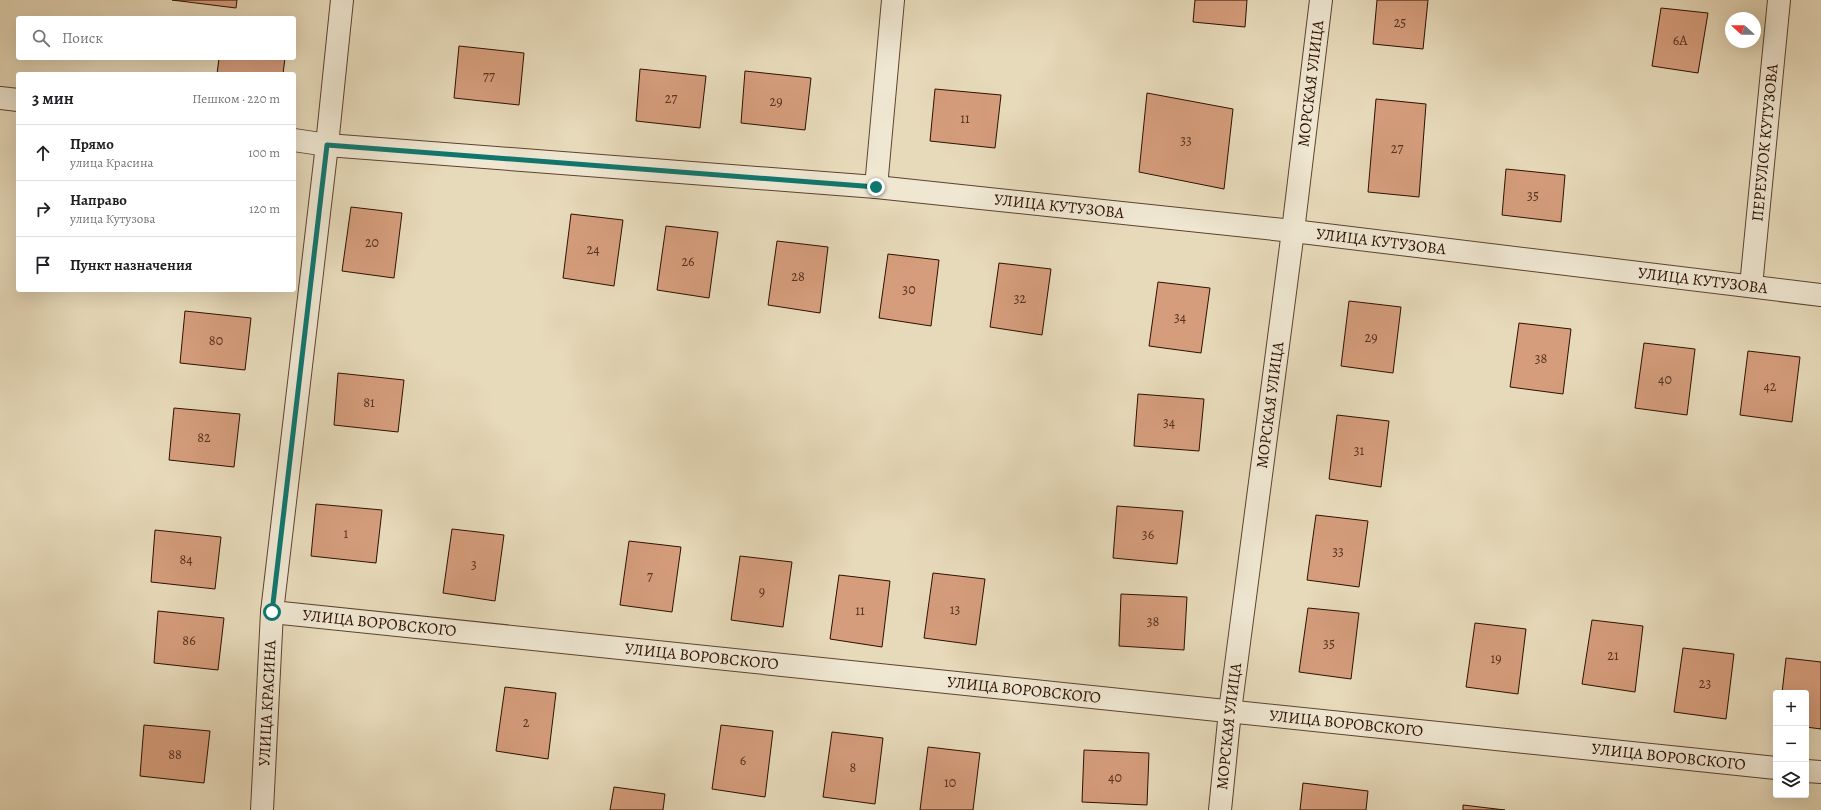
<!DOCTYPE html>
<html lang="ru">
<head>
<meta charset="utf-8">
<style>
  :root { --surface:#fff; --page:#f2f2f2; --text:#202124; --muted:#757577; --line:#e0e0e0 }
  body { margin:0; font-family:Alegreya,serif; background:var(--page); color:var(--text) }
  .controls { position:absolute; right:12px; bottom:12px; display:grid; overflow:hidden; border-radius:4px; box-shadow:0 4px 16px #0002 }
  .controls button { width:36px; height:36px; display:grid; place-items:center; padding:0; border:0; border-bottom:1px solid var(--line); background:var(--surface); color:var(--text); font:20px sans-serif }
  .compass { position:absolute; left:1725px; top:12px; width:36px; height:36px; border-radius:50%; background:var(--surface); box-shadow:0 4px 16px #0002; rotate:291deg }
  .stop { position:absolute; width:12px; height:12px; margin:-9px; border:3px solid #0f766e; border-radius:50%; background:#fff }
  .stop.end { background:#0f766e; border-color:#fff; box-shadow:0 1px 4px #0008 }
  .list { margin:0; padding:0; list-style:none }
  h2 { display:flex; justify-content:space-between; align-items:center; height:52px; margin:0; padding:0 16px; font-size:17px }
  h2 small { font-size:13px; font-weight:400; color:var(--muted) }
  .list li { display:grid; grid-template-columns:26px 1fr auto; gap:12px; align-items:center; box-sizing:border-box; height:56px; padding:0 16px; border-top:1px solid var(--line) }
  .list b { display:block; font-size:15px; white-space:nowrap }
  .list p { margin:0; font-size:13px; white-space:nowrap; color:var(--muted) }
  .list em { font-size:13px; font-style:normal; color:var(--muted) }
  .icon { flex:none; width:22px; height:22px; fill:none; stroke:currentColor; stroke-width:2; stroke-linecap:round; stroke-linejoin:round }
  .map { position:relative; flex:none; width:1821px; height:810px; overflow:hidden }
  .search { position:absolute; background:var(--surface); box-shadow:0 4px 16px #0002; left:16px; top:16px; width:280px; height:44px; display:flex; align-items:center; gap:10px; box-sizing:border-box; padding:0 14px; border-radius:4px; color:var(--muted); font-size:15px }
  .panel { position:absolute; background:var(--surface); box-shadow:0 4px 16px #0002; left:16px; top:72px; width:280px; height:220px; border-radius:4px }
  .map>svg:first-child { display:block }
  .building { fill:#d59d7c; stroke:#2d0f00 }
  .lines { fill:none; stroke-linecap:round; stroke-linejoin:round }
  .minor-casing { stroke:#5c422e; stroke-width:24 }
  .minor { stroke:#efe7d2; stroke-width:22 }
  .route { stroke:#0f766e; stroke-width:5 }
  .labels { text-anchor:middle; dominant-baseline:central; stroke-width:3; stroke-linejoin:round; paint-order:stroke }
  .number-label { font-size:14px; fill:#57321f }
  .street-label { font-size:16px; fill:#2d0f00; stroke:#efe7d2 }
</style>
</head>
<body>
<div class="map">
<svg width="1821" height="810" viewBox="0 0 1821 810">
  <rect width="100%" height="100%" fill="#e7daba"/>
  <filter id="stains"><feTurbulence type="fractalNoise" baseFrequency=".005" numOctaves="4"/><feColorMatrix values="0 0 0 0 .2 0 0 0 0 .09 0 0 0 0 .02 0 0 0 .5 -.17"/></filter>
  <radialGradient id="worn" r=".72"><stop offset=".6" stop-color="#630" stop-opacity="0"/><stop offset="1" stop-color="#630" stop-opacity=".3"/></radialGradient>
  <path class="building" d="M172 0H237L236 8Z
    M1195 0H1247L1245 27 1193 22Z
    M1377 0H1428L1423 49 1373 44Z
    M1661 8 1708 13 1698 73 1652 66Z
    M459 46 524 53 519 105 454 98Z
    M219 58H285L283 74H217Z
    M640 69 706 76 700 128 636 121Z
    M745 71 811 78 805 130 741 123Z
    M935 89 1001 95 995 148 930 141Z
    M1147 93 1233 109 1224 189 1139 172Z
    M1376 99 1426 104 1419 197 1368 192Z
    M1506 169 1565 175 1561 222 1502 215Z
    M351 207 402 213 394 278 342 271Z
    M571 214 623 220 614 286 563 278Z
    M666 226 718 232 709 298 657 290Z
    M777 241 828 247 820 313 768 305Z
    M888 254 939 260 931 326 879 318Z
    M999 263 1051 269 1042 335 990 327Z
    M1158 282 1210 288 1201 353 1149 346Z
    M1349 301 1401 307 1393 373 1341 366Z
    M185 311 251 318 245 370 180 363Z
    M1519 323 1571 329 1563 394 1510 387Z
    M1644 343 1695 349 1687 415 1635 408Z
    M1748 351 1800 357 1792 422 1740 415Z
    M338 373 404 380 398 432 334 425Z
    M1138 394 1204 399 1199 451 1134 446Z
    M174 408 240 414 234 467 169 460Z
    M1337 415 1389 421 1381 487 1329 479Z
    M316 504 382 510 376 563 311 556Z
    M1117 506 1183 511 1177 564 1113 558Z
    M1316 515 1368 521 1359 587 1307 580Z
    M452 529 504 535 495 601 443 593Z
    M155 530 221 537 215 589 151 582Z
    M629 541 681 547 672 612 620 605Z
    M740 556 792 562 783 627 731 620Z
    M933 573 985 579 976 645 924 638Z
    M839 575 890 581 882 647 830 639Z
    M1121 594 1187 597 1184 650 1119 646Z
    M1308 608 1359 613 1351 679 1299 672Z
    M158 611 224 618 218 670 154 663Z
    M1592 620 1643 626 1635 692 1582 684Z
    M1475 623 1526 629 1518 694 1466 687Z
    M1683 648 1734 654 1726 719 1674 712Z
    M1786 658 1821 662V729L1806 727V693H1782Z
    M505 687 556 693 548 759 496 751Z
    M144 725 210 731 204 783 140 776Z
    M721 725 773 731 765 797 712 789Z
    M832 732 883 738 875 804 823 797Z
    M928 747 980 753 973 810H920Z
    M1084 750 1149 753 1147 805 1082 802Z
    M1303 783 1368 791 1366 810H1300Z
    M614 787 665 794 663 810H610Z
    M1463 805 1505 810H1463Z"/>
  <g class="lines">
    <defs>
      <g id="minor">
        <path d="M0 98 18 100"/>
        <path id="s1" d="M294 140 327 145 876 187 1293 231 1821 295"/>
        <path d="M876 187 893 0"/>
        <path id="s2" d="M1751 286 1779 0"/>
        <path id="s3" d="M272 612 1776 768"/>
        <path d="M1806 771 1821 772"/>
        <path id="s4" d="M262 810 272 612 327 145 342 0"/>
        <path id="s5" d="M1220 810 1230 711 1293 231 1321 0"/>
      </g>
    </defs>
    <use href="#minor" class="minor-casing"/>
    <use href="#minor" class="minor"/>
  </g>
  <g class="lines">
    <path class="route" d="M272 612 327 145 876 187"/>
  </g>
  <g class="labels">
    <g class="number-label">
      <text x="1400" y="22">25</text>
      <text x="1680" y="40">6А</text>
      <text x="489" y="76">77</text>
      <text x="671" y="98">27</text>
      <text x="776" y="101">29</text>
      <text x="965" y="118">11</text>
      <text x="1186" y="140">33</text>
      <text x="1397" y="148">27</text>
      <text x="1533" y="195">35</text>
      <text x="372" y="242">20</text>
      <text x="593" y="249">24</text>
      <text x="688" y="261">26</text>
      <text x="798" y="276">28</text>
      <text x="909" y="289">30</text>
      <text x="1020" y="298">32</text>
      <text x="1180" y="317">34</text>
      <text x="1371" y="337">29</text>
      <text x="216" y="340">80</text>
      <text x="1541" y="358">38</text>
      <text x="1665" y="379">40</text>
      <text x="1770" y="386">42</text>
      <text x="369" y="402">81</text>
      <text x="1169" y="422">34</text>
      <text x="204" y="437">82</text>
      <text x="1359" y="450">31</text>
      <text x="346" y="533">1</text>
      <text x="1148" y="534">36</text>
      <text x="1338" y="551">33</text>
      <text x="186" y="559">84</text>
      <text x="474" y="564">3</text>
      <text x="650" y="576">7</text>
      <text x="762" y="591">9</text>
      <text x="955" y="609">13</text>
      <text x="860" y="610">11</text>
      <text x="1153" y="621">38</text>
      <text x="189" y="640">86</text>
      <text x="1329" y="643">35</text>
      <text x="1613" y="655">21</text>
      <text x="1496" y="658">19</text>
      <text x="1705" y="683">23</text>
      <text x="526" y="722">2</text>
      <text x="175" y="754">88</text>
      <text x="743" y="760">6</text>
      <text x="853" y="767">8</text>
      <text x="1115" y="777">40</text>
      <text x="950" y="782">10</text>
    </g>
    <g class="street-label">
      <text stroke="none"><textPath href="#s5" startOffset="732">МОРСКАЯ УЛИЦА</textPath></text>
      <text stroke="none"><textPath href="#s2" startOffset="144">ПЕРЕУЛОК КУТУЗОВА</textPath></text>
      <text stroke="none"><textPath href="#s1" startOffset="768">УЛИЦА КУТУЗОВА</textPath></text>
      <text stroke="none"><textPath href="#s1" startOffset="1092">УЛИЦА КУТУЗОВА</textPath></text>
      <text stroke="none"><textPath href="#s1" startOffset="1416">УЛИЦА КУТУЗОВА</textPath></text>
      <text stroke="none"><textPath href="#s5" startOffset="408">МОРСКАЯ УЛИЦА</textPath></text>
      <text stroke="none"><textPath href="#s3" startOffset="108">УЛИЦА ВОРОВСКОГО</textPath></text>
      <text stroke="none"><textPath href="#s3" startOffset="432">УЛИЦА ВОРОВСКОГО</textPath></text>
      <text stroke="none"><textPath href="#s3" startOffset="756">УЛИЦА ВОРОВСКОГО</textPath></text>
      <text stroke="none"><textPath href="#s4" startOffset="107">УЛИЦА КРАСИНА</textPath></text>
      <text stroke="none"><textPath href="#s3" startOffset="1080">УЛИЦА ВОРОВСКОГО</textPath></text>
      <text stroke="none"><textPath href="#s5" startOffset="84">МОРСКАЯ УЛИЦА</textPath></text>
      <text stroke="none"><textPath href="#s3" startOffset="1404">УЛИЦА ВОРОВСКОГО</textPath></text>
    </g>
  </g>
  <rect width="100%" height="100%" filter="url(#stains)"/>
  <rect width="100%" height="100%" fill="url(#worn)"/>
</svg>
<div class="controls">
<button>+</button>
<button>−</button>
<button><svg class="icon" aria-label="layers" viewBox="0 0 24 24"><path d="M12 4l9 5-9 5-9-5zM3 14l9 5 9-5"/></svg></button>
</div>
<svg class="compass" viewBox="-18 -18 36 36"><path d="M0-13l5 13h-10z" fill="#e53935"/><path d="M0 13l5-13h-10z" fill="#757577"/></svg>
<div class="stop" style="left:272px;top:612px"></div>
<div class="stop end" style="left:876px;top:187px"></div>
<div class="search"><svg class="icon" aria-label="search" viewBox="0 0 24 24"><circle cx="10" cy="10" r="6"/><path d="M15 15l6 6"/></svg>Поиск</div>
<section class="panel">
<h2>3 мин<small>Пешком · 220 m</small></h2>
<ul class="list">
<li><svg class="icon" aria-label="ahead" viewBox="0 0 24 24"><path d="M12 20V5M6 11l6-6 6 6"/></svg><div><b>Прямо</b><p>улица Красина</p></div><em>100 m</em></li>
<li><svg class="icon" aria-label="right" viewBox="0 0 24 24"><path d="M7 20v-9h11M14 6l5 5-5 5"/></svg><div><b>Направо</b><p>улица Кутузова</p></div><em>120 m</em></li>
<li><svg class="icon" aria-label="arrive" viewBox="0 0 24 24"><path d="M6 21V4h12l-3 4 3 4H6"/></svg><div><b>Пункт назначения</b></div></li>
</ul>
</section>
</div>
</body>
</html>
